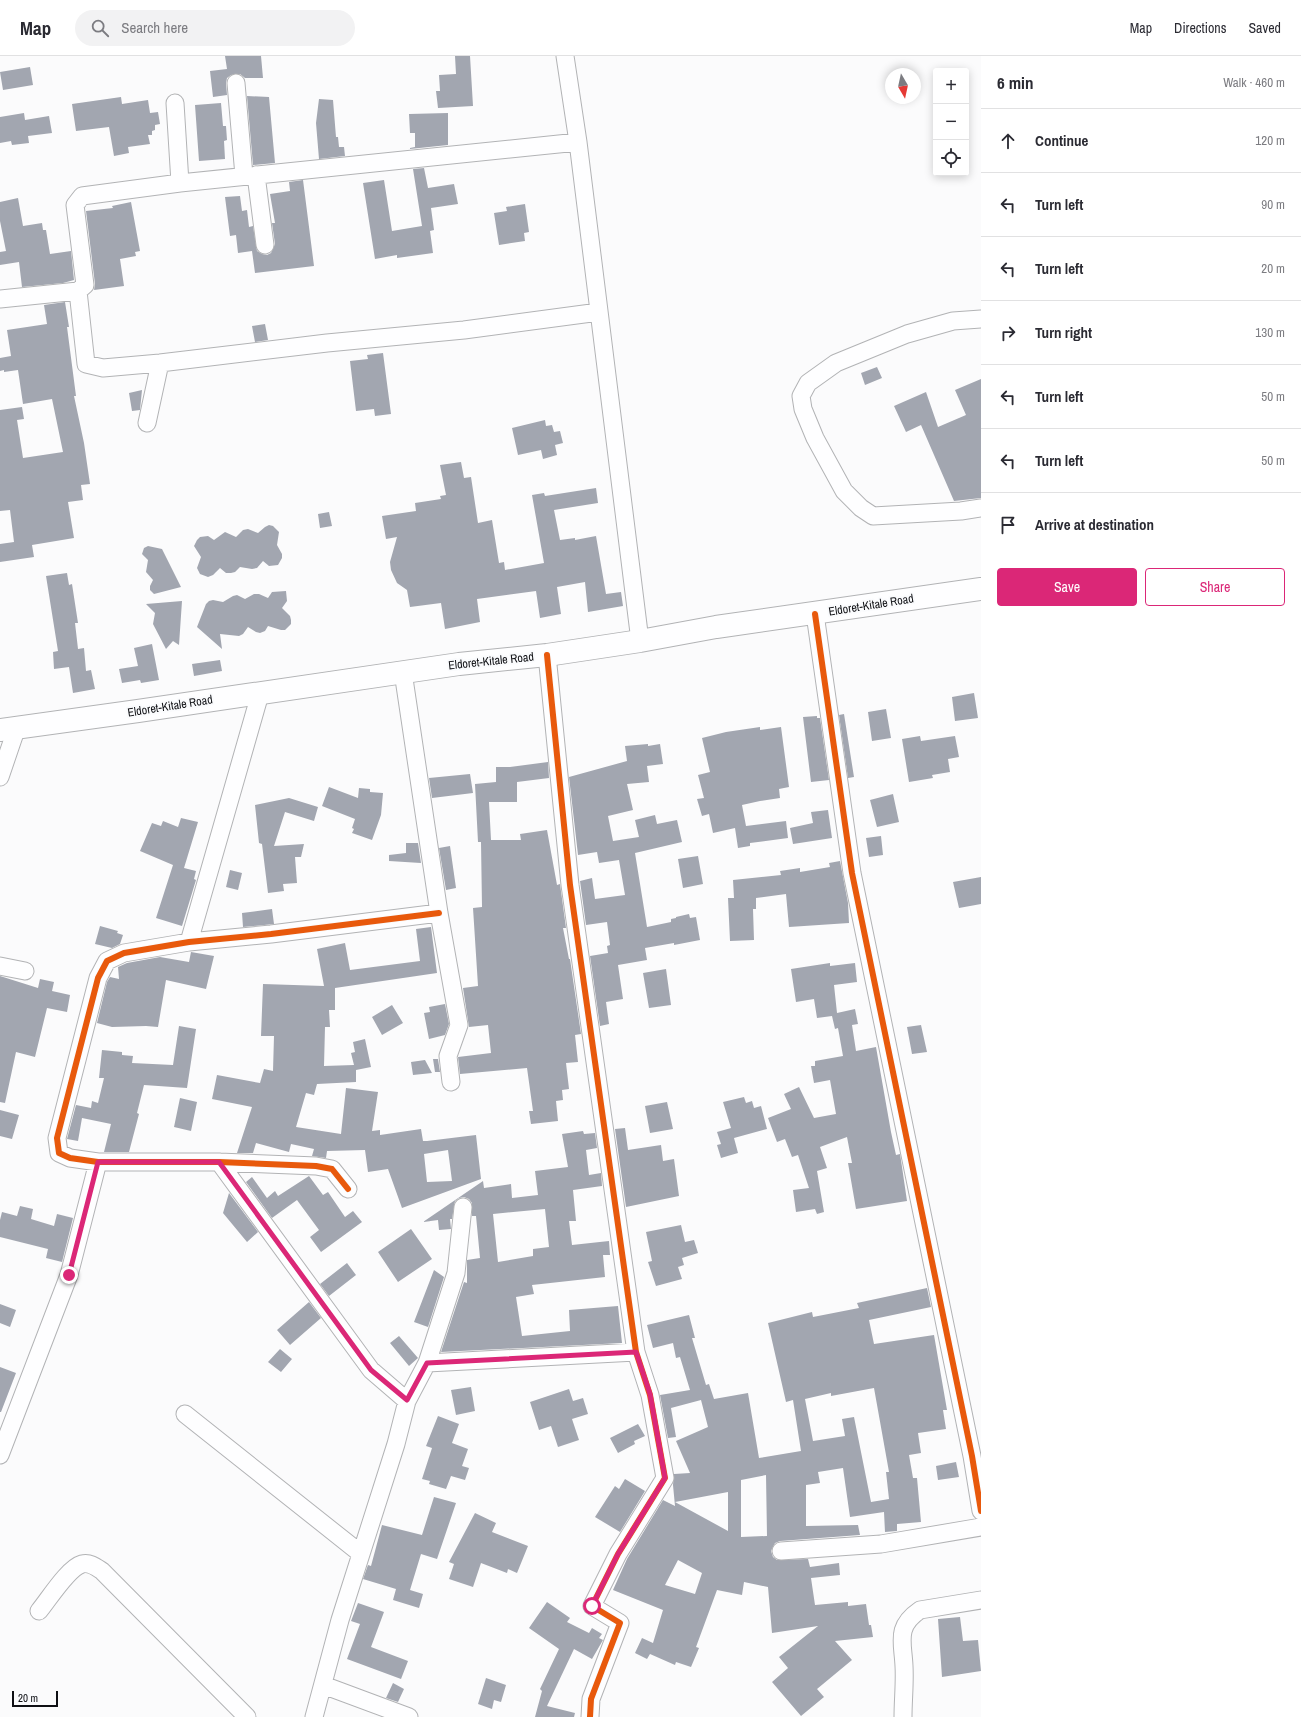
<!DOCTYPE html>
<html lang="en">
<head>
<meta charset="utf-8">
<style>
  :root { --surface:#fff; --page:#f2f2f3; --text:#2b2b33; --muted:#7c7c81; --line:#e1e1e2; --accent:#db2777 }
  body { margin:0; font-family:"Archivo Narrow",sans-serif; background:var(--page); color:var(--text) }
  .controls { position:absolute; right:12px; top:12px; display:grid; overflow:hidden; border-radius:4px; box-shadow:0 2px 10px #0003 }
  .controls button { width:36px; height:36px; display:grid; place-items:center; padding:0; border:0; border-bottom:1px solid var(--line); background:var(--surface); color:var(--text); font:20px sans-serif }
  .compass { position:absolute; left:885px; top:12px; width:36px; height:36px; border-radius:50%; background:var(--surface); box-shadow:0 2px 10px #0003; rotate:171deg }
  .scale { position:absolute; left:12px; bottom:10px; width:46px; box-sizing:border-box; padding-left:4px; border:2px solid #0f1014; border-top:0; font-size:11px; line-height:14px; white-space:nowrap; color:#0f1014; -webkit-text-stroke:3px #fafbfd; paint-order:stroke }
  .stop { position:absolute; width:12px; height:12px; margin:-9px; border:3px solid #db2777; border-radius:50%; background:#fff }
  .stop.end { background:#db2777; border-color:#fff; box-shadow:0 1px 4px #0008 }
  .list { margin:0; padding:0; list-style:none }
  h2 { display:flex; justify-content:space-between; align-items:center; height:52px; margin:0; padding:0 16px; font-size:17px }
  h2 small { font-size:13px; font-weight:400; color:var(--muted) }
  .list li { display:grid; grid-template-columns:26px 1fr auto; gap:12px; align-items:center; box-sizing:border-box; height:64px; padding:0 16px; border-top:1px solid var(--line) }
  .list b { display:block; font-size:15px; white-space:nowrap }
  .list em { font-size:13px; font-style:normal; color:var(--muted) }
  .actions { display:flex; gap:8px; padding:12px 16px }
  .actions a { flex:1; padding:9px 0; border:1px solid var(--accent); border-radius:4px; text-align:center; font-size:14px; color:var(--accent) }
  .actions .main { background:var(--accent); color:#fff }
  .icon { flex:none; width:22px; height:22px; fill:none; stroke:currentColor; stroke-width:2; stroke-linecap:round; stroke-linejoin:round }
  .map { position:relative; flex:none; width:981px; height:1661px; overflow:hidden }
  header { display:flex; align-items:center; gap:24px; box-sizing:border-box; height:56px; padding:0 20px; background:var(--surface); border-bottom:1px solid var(--line) }
  header strong { font-size:19px }
  nav { display:flex; gap:22px; margin-inline-start:auto; font-size:14px }
  .search { width:280px; height:36px; background:var(--page); display:flex; align-items:center; gap:10px; box-sizing:border-box; padding:0 14px; border-radius:22px; color:var(--muted); font-size:15px }
  main { display:flex }
  aside { flex:1; background:var(--surface) }
  .map>svg:first-child { display:block }
  .building { fill:#a2a6b0; fill-rule:evenodd }
  .lines { fill:none; stroke-linecap:round; stroke-linejoin:round }
  .minor-casing { stroke:#b2b3b5; stroke-width:19 }
  .highway-casing { stroke:#b2b3b5; stroke-width:24 }
  .minor { stroke:#fefeff; stroke-width:17 }
  .highway { stroke:#fefeff; stroke-width:22 }
  .cycleway-casing { stroke:#fafbfd; stroke-width:8 }
  .cycleway { stroke:#e8590c; stroke-width:6 }
  .route { stroke:#db2777; stroke-width:5 }
  .labels { text-anchor:middle; dominant-baseline:central; stroke-width:4; stroke-linejoin:round; paint-order:stroke }
  .street-label { font-size:12px; fill:#0f1014; stroke:#fafbfd }
</style>
</head>
<body>
<header>
<strong>Map</strong>
<div class="search"><svg class="icon" aria-label="search" viewBox="0 0 24 24"><circle cx="10" cy="10" r="6"/><path d="M15 15l6 6"/></svg>Search here</div>
<nav><a>Map</a><a>Directions</a><a>Saved</a></nav>
</header>
<main>
<div class="map">
<svg width="981" height="1661" viewBox="0 0 981 1661">
  <rect width="100%" height="100%" fill="#fbfbfc"/>
  <path class="building" d="M225 0H261L263 22H245L240 18 231 19 227 22 226 27 227 39 213 41 210 15 227 13Z
    M455 0H470L473 50 438 52 436 35H440L439 19 456 18Z
    M30 11 33 29 3 34 0 16Z
    M247 40 269 41 275 107 253 109Z
    M121 41 122 48 148 44 150 57 158 56 160 68 155 69V74L152 75V79H148L150 88 128 91 129 97 114 100 109 71 76 75 72 48Z
    M319 43 333 44 336 81H338L339 91H344L345 100 319 103 316 67Z
    M221 47 223 70H226L227 84 224 85 225 103 199 105 195 49Z
    M24 57 25 64 49 60 52 77 28 80 29 87 12 89 11 85 0 87V61Z
    M448 57V89L410 93V92L415 91V77H410L409 58Z
    M424 112 428 132 454 128 458 148 431 152 434 174 430 175 433 197 397 202V199L375 203 363 127 384 124 392 175 422 170 413 113Z
    M303 124 314 210 255 217 252 195 238 197 236 179 230 180 225 141 240 140 242 155 247 154 249 171 253 170 257 195 262 198 267 199 271 197 275 188 272 167H275L270 138 290 135 289 126Z
    M18 142 23 170 42 167 43 174H46L50 198 71 195 74 224 63 227 22 231 19 206 0 209V196L6 195 0 165V146Z
    M131 146 140 195 135 196 136 200 120 203 124 230 94 234 95 228 86 155 113 152 112 150Z
    M525 148 529 176 524 177 525 185 499 189 494 157 507 155 506 151Z
    M65 246 69 271H67L76 340H74L84 387 90 428 81 429 83 444 68 446 74 482 32 489 34 501 0 506V488L14 486 10 454 0 455V354L22 351 24 363 17 364 23 402 63 396 52 343 23 348 18 314 4 316V314L0 315V302L11 300 7 274 47 268 44 249Z
    M265 268 268 284 255 286 252 270Z
    M383 297 391 358 375 360 374 353 356 355 350 305 368 303 367 299Z
    M877 311 882 322 865 329 861 317Z
    M981 323V442L954 445 921 369 906 376 894 350 926 336 938 371 966 359 955 334Z
    M142 334 140 354 132 355 129 337Z
    M545 364 546 370 552 369 554 376 560 375 563 387 555 389 557 399 543 403 541 394 518 399 512 372Z
    M461 406 464 422 471 421 478 467 492 464 499 507 504 506 505 514 544 507 532 439 544 437 545 440 596 432 598 447 554 454 560 484 575 482V484L596 480 606 538 621 536 623 550 588 556 585 526 557 531 561 558 540 562 536 535 477 543 480 566 445 573 441 547 410 551 407 534 397 527 391 514 390 506 397 481 386 483 382 460 416 455 415 447 441 443 440 440 446 439 440 409Z
    M329 456 332 470 320 472 318 458Z
    M269 469 273 470 279 476 277 489 282 498V502L278 509 269 510 263 505 257 512 252 513 240 511 235 516 231 517H226L220 512 213 519 208 521 200 518 197 512 201 501 194 490 197 484 200 481 208 480 214 484 225 476 236 481 243 474 248 473 258 477 265 471Z
    M148 490 162 493 181 531 154 538 150 534V530L153 524 146 516 148 504 142 498 144 492Z
    M67 517 69 529 72 528 78 567H75L78 593 84 592 86 615 91 614 95 633 73 637 69 611 54 613 53 596 58 595 46 520Z
    M286 535 287 545 282 552 290 560 291 564V568L285 574H281L268 570 265 575 260 577 256 576 248 571 243 578 239 580 220 578 222 593 197 571 206 548 209 545 213 544 223 546 233 540 237 539 245 543 254 538H259L268 542 272 536Z
    M182 545 179 589 173 585 166 593 153 568 155 557 146 548Z
    M152 588 159 624 141 627 140 624 122 627 119 613 138 610 134 592Z
    M220 604 222 615 194 620 192 608Z
    M974 637 978 662 955 665 952 641Z
    M886 653 891 682 872 685 868 656Z
    M844 658 854 721 848 722 839 659Z
    M817 660V662H820L829 724 811 726 803 661Z
    M760 671V674L781 671 789 731 779 733 780 742 760 745 742 749 746 770 786 765 788 782 750 787V790L738 792 735 772 713 777 709 758 702 760 697 743 704 742 698 719 710 716 702 682 726 676Z
    M920 680 921 685 955 680 959 701 948 703 950 716 932 719 933 722 909 726 902 683Z
    M648 688V690L660 688 663 708 647 710 649 726 627 728 633 754 608 760 613 785 639 781 635 764 655 759 657 768 677 764 682 786 635 797 647 871 671 866V863L676 862V861L689 858 690 862 696 861 700 884 674 889V887L645 892 647 904 618 909 623 943 606 946 609 968 600 970 590 900 608 897 607 890 610 889 607 866 586 869 580 825 592 822 595 843 625 839 619 804 599 807 597 796 578 799 569 721 627 705 625 690Z
    M548 706 549 722 517 726V746H489L491 784H521L520 778 547 774 557 829 560 828 566 872H563L569 903H570L581 978 575 979 578 1006 566 1007 569 1033 562 1034 563 1044 556 1045 558 1065 531 1068 529 1055H533L527 1012 460 1018 458 1001 491 997 488 969 469 971 463 932 478 930 473 852 482 851 481 786H478L475 728 496 726V711H510Z
    M470 718 473 737 432 742 429 722Z
    M329 731 358 742 359 732 370 733V736L383 737 381 759 372 784 352 777 354 773 352 772 355 763 322 750Z
    M893 738 899 766 877 771 870 744Z
    M289 742 318 751 314 765 285 756 274 790 304 788 301 801H295L297 827 283 828 284 835 268 837 262 788 259 787 255 749Z
    M828 754 832 782 793 788 790 772 813 767 811 756Z
    M181 762 198 766 184 812 196 815 194 823 196 824 182 870 156 862 173 809 140 795 152 767 161 770 163 765 178 771Z
    M881 780 883 799 869 801 866 782Z
    M406 787H418L421 807 389 805V799L406 797Z
    M450 790 456 832 446 834 439 792Z
    M698 800 703 828 683 832 678 803Z
    M840 805 848 847 849 867 789 871 786 838 756 842V853H753L754 884 730 885 728 842H734L733 824 781 819 780 815 800 812V816L830 811 829 807Z
    M230 814 242 817 238 834 226 831Z
    M981 821V848L959 852 953 826Z
    M272 853 274 868 243 871 242 857Z
    M100 870 118 875 117 877 123 879 120 888 112 892 95 888Z
    M431 871 437 917 335 932V954H329L330 971H325L324 1010 354 1009 351 997 355 996 353 986 365 983 371 1011 356 1014V1026L317 1028 314 1039 306 1037 296 1071 341 1078 346 1032 378 1036 372 1075 380 1074V1079L421 1073 423 1085H427L476 1079 481 1123 402 1152 388 1113 368 1116 365 1094 327 1095 326 1102 312 1100 314 1093 291 1088 289 1096 256 1087 253 1097H237L252 1051 212 1043 217 1019 260 1027 264 1013 273 1015 274 980H261L263 928 324 930 317 893 345 887 350 914 420 905 416 873ZM448 1094 452 1125 427 1126 424 1098Z
    M191 896 214 900 206 933 166 924 158 971 146 970 112 971 97 967 107 926 110 921 119 923 118 911 127 907 160 901 189 906Z
    M830 907V910L855 907 857 926 834 929 837 957 855 953 858 968 852 969 856 995 876 991 891 1076 896 1099 900 1098 902 1111 907 1145 856 1153 848 1107H852L847 1081 820 1091 827 1112 817 1115 824 1156 817 1158 815 1153 796 1156 793 1134 809 1132 798 1099 792 1101 785 1083 777 1086 768 1062 791 1053 784 1038 799 1031 814 1062 836 1058 830 1024 814 1027 811 1010H815V1005L843 1000 838 972 835 973 832 960 817 962 814 943 796 946 791 913Z
    M666 913 671 949 649 952 643 917Z
    M0 920 38 932 40 923 54 926 52 935 70 939 67 956 47 952 35 1001 16 996 5 1047 0 1046Z
    M445 948 449 968 445 979 429 983 424 957 430 956 429 951Z
    M392 949 403 967 382 979 372 961Z
    M921 969 927 996 912 998 907 971Z
    M179 970 196 973 187 1032 144 1029 137 1057 139 1058 129 1096H104L111 1068 82 1062 78 1085 67 1083 76 1049 91 1052 92 1045 98 1047 104 1022H99L102 994 122 996V999L133 1000 132 1007 173 1009Z
    M433 1003H438L440 1016H435Z
    M425 1004 432 1017 413 1019 411 1006Z
    M744 1041 746 1047 752 1045 754 1052 761 1050 767 1073 734 1082 738 1097 721 1102 717 1089 721 1088 717 1076 731 1072 723 1046Z
    M180 1042 197 1046 191 1075 174 1071Z
    M667 1046 673 1073 650 1077 645 1050Z
    M0 1054 19 1059 12 1083 0 1080Z
    M625 1072 628 1094 661 1089 663 1105 674 1103 679 1140 626 1151 615 1073Z
    M583 1075 584 1078 595 1077 597 1092 586 1094 589 1119 601 1117 602 1130 573 1134 576 1165H569L572 1189 609 1185 610 1199H603L605 1221 532 1229 534 1238 516 1241 522 1280 570 1275 569 1254 618 1250 622 1287 441 1296 464 1226 467 1227V1204L480 1202 476 1160H472V1147L469 1143 464 1141 459 1142 455 1145 452 1163H450L451 1173 439 1174 438 1164 423 1166 483 1125 484 1132 511 1128 512 1142 538 1139 535 1115 568 1111 562 1078ZM545 1153 549 1191 533 1193V1200L498 1206 493 1158Z
    M309 1120 323 1139 328 1136 345 1161 353 1155 362 1166 321 1196 310 1181 319 1174 297 1144 272 1162 246 1126 252 1121 267 1142 275 1135 278 1140Z
    M229 1137 258 1176 247 1186 223 1157Z
    M20 1150 33 1153 31 1163 54 1170 57 1158 73 1162 62 1206 46 1202 48 1193 0 1181V1164L2 1156 17 1160Z
    M681 1169 685 1186 694 1184 698 1197 682 1202 684 1209 678 1211 682 1223 656 1230 648 1206 652 1205 646 1176Z
    M411 1173 432 1203 398 1226 378 1196Z
    M347 1207 356 1219 329 1240 320 1228Z
    M434 1214 444 1221 428 1271 414 1266Z
    M927 1232 931 1251 869 1264 874 1288 934 1279 947 1354H943L946 1373 918 1377 921 1397 909 1399 913 1422H917L921 1466 897 1468V1475L885 1476 884 1456 850 1461 843 1412 818 1416 820 1427 806 1429V1470L858 1469 860 1479 780 1485 775 1487 771 1495 773 1501 777 1504 808 1503 810 1511 839 1507 840 1519 811 1522 815 1549 848 1546V1550L866 1548 869 1569H871L873 1581 835 1585 852 1604 817 1633 824 1641 801 1660 772 1626 788 1612 779 1601 818 1570 772 1577 768 1531 744 1526 742 1539 717 1534 696 1591 699 1592 691 1611 676 1606 675 1609 650 1598 647 1603 635 1597 642 1582 653 1587 663 1554 613 1534 627 1503 663 1444 675 1450 673 1429 674 1418 690 1417 676 1385 708 1371 701 1344 671 1352 676 1381 668 1382 660 1339 690 1334 680 1301 676 1302 673 1287 653 1292 647 1269 689 1259 695 1282H692L706 1329 709 1328 714 1343 748 1337 759 1402 801 1395 793 1344 786 1346 768 1267 812 1256 813 1261 859 1252 857 1247ZM874 1332 889 1416H886L889 1443 871 1446 854 1361 842 1363 845 1380 813 1385 805 1343 831 1337V1340ZM766 1419 767 1480 741 1481V1424ZM728 1436V1475L675 1446ZM678 1504 702 1517 695 1538 665 1529Z
    M309 1246 321 1262 290 1289 277 1274Z
    M0 1248 16 1254 10 1271 0 1267Z
    M399 1280 418 1302 409 1310 390 1287Z
    M280 1293 292 1303 281 1316 268 1306Z
    M0 1311 16 1317 1 1356H0Z
    M471 1331 475 1355 456 1359 451 1334Z
    M569 1333 573 1345 583 1342 588 1358 572 1363 579 1384 558 1391 551 1370 539 1374 530 1346Z
    M438 1360 459 1368 452 1387 468 1393 462 1410 469 1412 465 1424 451 1420 446 1433 429 1428 430 1425 422 1423 432 1392 426 1390Z
    M638 1368 645 1380 634 1385 635 1388 618 1397 610 1382Z
    M956 1406 959 1421 938 1424 936 1410Z
    M625 1423 645 1435 620 1476 595 1461 615 1430 619 1433Z
    M434 1441 456 1447 437 1503 421 1498 410 1534 423 1538 419 1552 393 1544 396 1533 363 1523 368 1509 371 1510 382 1469 422 1479Z
    M475 1457 496 1467 492 1476 528 1490 517 1517 508 1513 507 1517 481 1507 473 1531 449 1523 454 1508 449 1506Z
    M547 1546 570 1562 567 1566 589 1577 592 1572 602 1578 599 1582 603 1584 592 1603 574 1593 547 1650 575 1657 574 1661H535L542 1635 540 1633 559 1593 529 1572Z
    M358 1547 384 1556 371 1591 408 1605 401 1623 347 1603 360 1568 351 1565Z
    M960 1561 963 1585 978 1584 981 1615 942 1621 938 1563Z
    M486 1622 506 1629 501 1646 494 1644 492 1653 478 1648Z
    M393 1627 404 1633 398 1646 386 1642Z"/>
  <g class="lines">
    <defs>
      <path id="minor" d="M565 0 578 86 640 585
        M236 27 244 120
        M175 47 180 127
        M256 119 265 189
        M78 235 86 308 103 312 160 307 327 287 464 274 599 256
        M0 243 78 235 85 229 75 149 82 140 180 127 578 86
        M981 263 953 265 907 278 836 307 808 327 801 340 803 353 815 382 844 435 861 452 873 460 961 455 981 452
        M147 367 160 307
        M815 558 852 817 972 1400 981 1455
        M547 599 570 829 636 1296 650 1339 665 1422 618 1498 592 1550 620 1567 591 1643 590 1661
        M403 616 439 857 459 969 448 1000 451 1026
        M0 721 17 671
        M189 886 260 638
        M0 910 25 915
        M219 1106 371 1314 407 1345 396 1388 340 1564 314 1661
        M348 1133 332 1113 316 1110 219 1106H98L70 1102 59 1097 57 1082 98 922 107 905 124 897 189 886 271 878 439 857
        M427 1307 456 1217 463 1151
        M407 1345 427 1307 636 1296
        M185 1358 360 1497
        M0 1399 69 1219 98 1106
        M781 1495 881 1488 981 1471
        M39 1555C49 1543 68 1512 82 1508 90 1506 96 1511 102 1515L247 1661
        M323 1629 409 1661
        M903 1661C903 1644 905 1627 904 1610 903 1586 895 1571 920 1554L981 1544"/>
      <path id="highway" d="M0 674 138 655 459 608 547 599 640 585 716 571 981 533"/>
    </defs>
    <use href="#minor" class="minor-casing"/>
    <use href="#highway" class="highway-casing"/>
    <use href="#minor" class="minor"/>
    <use href="#highway" class="highway"/>
    <defs>
      <path id="cycleway" d="M815 558 852 817 972 1400 981 1455
        M547 599 570 829 636 1296 650 1339 665 1422 618 1498 592 1550 620 1567 591 1643 590 1661
        M348 1133 332 1113 316 1110 219 1106H98L70 1102 59 1097 57 1082 98 922 107 905 124 897 189 886 271 878 439 857"/>
    </defs>
    <use href="#cycleway" class="cycleway-casing"/>
    <use href="#cycleway" class="cycleway"/>
  </g>
  <g class="lines">
    <path class="route" d="M69 1219 98 1106H219L371 1314 407 1344 427 1307 636 1296 650 1338 665 1422 618 1498 592 1550"/>
  </g>
  <g class="labels">
    <g class="street-label">
      <text transform="translate(871 549) rotate(-9)">Eldoret-Kitale Road</text>
      <text transform="translate(491 605) rotate(-6)">Eldoret-Kitale Road</text>
      <text transform="translate(170 650) rotate(-9)">Eldoret-Kitale Road</text>
    </g>
  </g>
</svg>
<div class="controls">
<button>+</button>
<button>−</button>
<button><svg class="icon" aria-label="locate" viewBox="0 0 24 24"><circle cx="12" cy="12" r="6"/><path d="M12 2v4M12 18v4M2 12h4M18 12h4"/></svg></button>
</div>
<svg class="compass" viewBox="-18 -18 36 36"><path d="M0-13l5 13h-10z" fill="#e53935"/><path d="M0 13l5-13h-10z" fill="#7c7c81"/></svg>
<div class="scale">20 m</div>
<div class="stop" style="left:592px;top:1550px"></div>
<div class="stop end" style="left:69px;top:1219px"></div>
</div>
<aside>
<h2>6 min<small>Walk · 460 m</small></h2>
<ul class="list">
<li><svg class="icon" aria-label="ahead" viewBox="0 0 24 24"><path d="M12 20V5M6 11l6-6 6 6"/></svg><div><b>Continue</b></div><em>120 m</em></li>
<li><svg class="icon" aria-label="left" viewBox="0 0 24 24"><path d="M17 20v-9H6M10 6l-5 5 5 5"/></svg><div><b>Turn left</b></div><em>90 m</em></li>
<li><svg class="icon" aria-label="left" viewBox="0 0 24 24"><path d="M17 20v-9H6M10 6l-5 5 5 5"/></svg><div><b>Turn left</b></div><em>20 m</em></li>
<li><svg class="icon" aria-label="right" viewBox="0 0 24 24"><path d="M7 20v-9h11M14 6l5 5-5 5"/></svg><div><b>Turn right</b></div><em>130 m</em></li>
<li><svg class="icon" aria-label="left" viewBox="0 0 24 24"><path d="M17 20v-9H6M10 6l-5 5 5 5"/></svg><div><b>Turn left</b></div><em>50 m</em></li>
<li><svg class="icon" aria-label="left" viewBox="0 0 24 24"><path d="M17 20v-9H6M10 6l-5 5 5 5"/></svg><div><b>Turn left</b></div><em>50 m</em></li>
<li><svg class="icon" aria-label="arrive" viewBox="0 0 24 24"><path d="M6 21V4h12l-3 4 3 4H6"/></svg><div><b>Arrive at destination</b></div></li>
</ul>
<div class="actions"><a class="main">Save</a><a>Share</a></div>
</aside>
</main>
</body>
</html>
